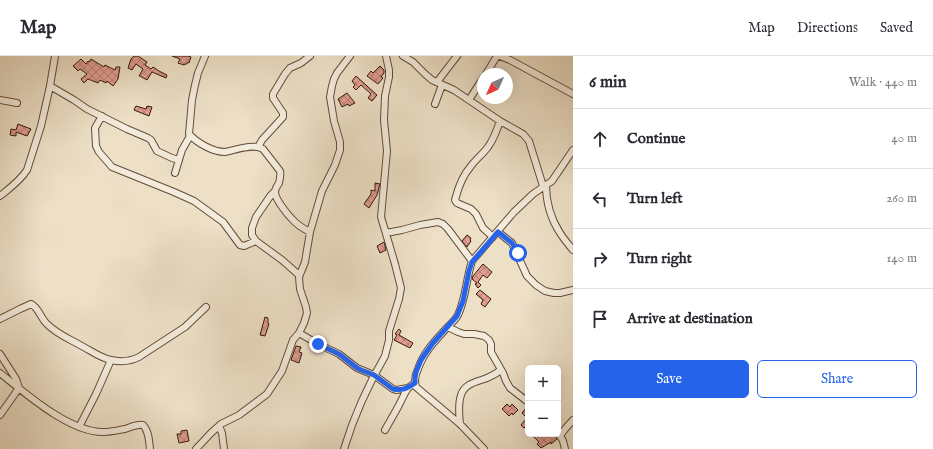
<!DOCTYPE html>
<html lang="en">
<head>
<meta charset="utf-8">
<style>
  :root { --surface:#fff; --page:#f2f2f3; --text:#2b2b33; --muted:#7c7c81; --line:#e1e1e2; --accent:#2563eb }
  body { margin:0; font-family:"IM FELL English",serif; background:var(--page); color:var(--text) }
  .controls { position:absolute; right:12px; bottom:12px; display:grid; overflow:hidden; border-radius:6px; box-shadow:0 4px 16px #0002 }
  .controls button { width:36px; height:36px; display:grid; place-items:center; padding:0; border:0; border-bottom:1px solid var(--line); background:var(--surface); color:var(--text); font:20px sans-serif }
  .compass { position:absolute; left:477px; top:12px; width:36px; height:36px; border-radius:50%; background:var(--surface); box-shadow:0 4px 16px #0002; rotate:225deg }
  .stop { position:absolute; width:12px; height:12px; margin:-9px; border:3px solid #2563eb; border-radius:50%; background:#fff }
  .stop.end { background:#2563eb; border-color:#fff; box-shadow:0 1px 4px #0008 }
  .list { margin:0; padding:0; list-style:none }
  h2 { display:flex; justify-content:space-between; align-items:center; height:52px; margin:0; padding:0 16px; font-size:17px }
  h2 small { font-size:13px; font-weight:400; color:var(--muted) }
  .list li { display:grid; grid-template-columns:26px 1fr auto; gap:12px; align-items:center; box-sizing:border-box; height:60px; padding:0 16px; border-top:1px solid var(--line) }
  .list b { display:block; font-size:15px; white-space:nowrap }
  .list em { font-size:13px; font-style:normal; color:var(--muted) }
  .actions { display:flex; gap:8px; padding:12px 16px }
  .actions a { flex:1; padding:9px 0; border:1px solid var(--accent); border-radius:6px; text-align:center; font-size:14px; color:var(--accent) }
  .actions .main { background:var(--accent); color:#fff }
  .icon { flex:none; width:22px; height:22px; fill:none; stroke:currentColor; stroke-width:2; stroke-linecap:round; stroke-linejoin:round }
  .map { position:relative; flex:none; width:573px; height:393px; overflow:hidden }
  header { display:flex; align-items:center; gap:24px; box-sizing:border-box; height:56px; padding:0 20px; background:var(--surface); border-bottom:1px solid var(--line) }
  header strong { font-size:19px }
  nav { display:flex; gap:22px; margin-inline-start:auto; font-size:14px }
  main { display:flex }
  aside { flex:1; background:var(--surface) }
  .map>svg:first-child { display:block }
  .building { fill:url(#building-cross-hatch); stroke:#351a08 }
  .lines { fill:none; stroke-linecap:round; stroke-linejoin:round }
  .minor-casing { stroke:#634c38; stroke-width:8 }
  .minor { stroke:#f3ebdb; stroke-width:6 }
  .route { stroke:#2563eb; stroke-width:5 }
</style>
</head>
<body>
<header>
<strong>Map</strong>
<nav><a>Map</a><a>Directions</a><a>Saved</a></nav>
</header>
<main>
<div class="map">
<svg width="573" height="393" viewBox="0 0 573 393">
  <defs>
    <pattern id="building-cross-hatch" width="8" height="8" patternUnits="userSpaceOnUse"><rect width="8" height="8" fill="#e19d91"/><path d="M0 0l8 8M0 8l8-8" fill="none" stroke="#b77f74"/></pattern>
  </defs>
  <rect width="100%" height="100%" fill="#ede0c7"/>
  <filter id="stains"><feTurbulence type="fractalNoise" baseFrequency=".005" numOctaves="4"/><feColorMatrix values="0 0 0 0 .2 0 0 0 0 .09 0 0 0 0 .02 0 0 0 .5 -.17"/></filter>
  <radialGradient id="worn" r=".72"><stop offset=".6" stop-color="#630" stop-opacity="0"/><stop offset="1" stop-color="#630" stop-opacity=".3"/></radialGradient>
  <path class="building" d="M134 0H138L147 6 145 9 151 13 153 11 159 15 167 19 166 22 152 16 147 24 140 20H139L143 13 136 8 132 14 128 12 131 3Z
    M172 0H188L191 1 189 7 188 6 187 8H185L184 9 178 7 180 3Z
    M81 3 86 8 88 5 89 6 91 3 104 11 105 9 115 14 116 11H120L118 23 113 30 107 25 106 27 100 24 98 27 88 23 84 27 81 23 87 18 80 13 78 15 73 10Z
    M380 10 384 14V17L381 21 383 22 378 28 367 20 371 15 373 17Z
    M356 20 377 39 372 45 368 42 371 38 361 29 356 34 353 31 355 29 352 25Z
    M347 37 355 47 349 50 348 48 342 51 338 43Z
    M136 50 146 53 147 50 152 51 149 60 134 54Z
    M18 68 31 73 27 80 16 76V80L10 79 11 73 16 74Z
    M375 127 380 128 377 139 369 152 364 148 371 138V134L375 135Z
    M467 179 471 182 470 184 471 185 467 191 462 185Z
    M384 186 386 194 380 197 377 190Z
    M483 208 492 216 487 222 483 219 478 226 481 229 478 232 475 228 477 227 472 223 473 220Z
    M480 234 491 243 485 251 481 248 483 244 476 238Z
    M265 261 268 262V267L269 268 265 280 260 279Z
    M399 273 401 275 399 279 413 287 410 292 394 284 397 279 395 278Z
    M296 290 301 291 299 296 302 297 299 307 291 304Z
    M507 348 510 351 512 348 518 354 513 359 512 357 509 360 502 353Z
    M526 352 528 354V368L524 372 521 369 527 362 522 357Z
    M187 374 189 385 179 387 177 378H181V375Z
    M531 378H554L557 383 551 388V386L541 392 537 388 539 386Z"/>
  <g class="lines">
    <defs>
      <path id="minor" d="M205 0 198 17 195 29 192 44 189 78C197 87 213 96 225 96 235 94 254 87 263 93L280 115C281 119 280 123 279 127 277 130 275 133 275 136 275 143 287 158 292 163 297 169 304 173 310 176
        M403 0 413 6 425 18 432 24 454 34 500 65 523 78 529 85 543 130
        M500 0 510 4 573 38
        M486 18 497 0
        M437 26 457 0
        M50 30 74 44 87 53 127 73 148 82 151 84 157 95 172 102 179 104
        M0 44 17 47
        M469 44 483 22
        M435 48 442 29
        M102 60 95 72 96 90 99 96 112 111 174 136 194 145 223 166 240 189 244 190 256 185
        M258 91 262 84 283 61V57L273 42V38L285 18 290 12 301 7 310 0
        M175 117 182 94 190 80
        M546 129C546 145 551 163 560 177 564 183 568 188 573 194
        M275 135 271 139 256 161 252 172V179L256 185 282 204 299 219
        M0 140C10 132 20 125 27 114L41 70 50 30 55 0
        M498 176 512 187 527 220 536 229 545 235 554 237H560L573 234
        M386 177 402 174 420 169 438 166 443 168 448 173 472 205
        M493 181 483 172 476 158 471 153 457 147 455 144C458 132 463 119 471 110 476 103 483 98 488 91 494 83 497 74 500 65
        M0 263 20 253 31 248C38 251 41 262 46 267 55 277 69 283 80 289 90 294 100 302 111 304 120 306 131 305 139 301L185 271 206 251
        M448 271 458 276 464 278H474L484 280 489 284 491 288V296L503 317 506 325 510 332 528 346
        M299 277 318 288 339 298 357 312 374 319 393 333 396 334 408 332
        M0 298 16 323 19 332 0 359
        M0 317C25 337 70 377 104 376 111 376 119 374 125 373 131 371 137 368 143 369 149 375 149 385 150 393
        M460 368C459 359 458 348 461 339 465 327 477 326 487 322 492 320 497 317 501 314
        M219 370 222 377 224 393
        M79 371 96 338 111 304
        M385 374 398 351 405 337 408 332 415 327
        M559 378 563 385 565 393
        M560 380 565 373 573 364
        M196 393 211 377 221 368 239 359 267 338 282 315 293 284 299 277 304 267 307 257 306 251 300 233 299 221 305 206 310 176 322 135 335 109 340 94V86L334 65 330 41 332 30 334 23 337 17 350 0
        M344 393C354 360 368 329 385 300L389 284V275L399 243 401 232 395 208 381 161 387 95 384 64 385 40 389 21V14L386 0
        M484 393 460 368 416 331C414 324 415 319 418 313 423 298 433 287 444 275 448 270 455 265 458 259 466 242 466 223 472 205L514 156 533 138 552 125 573 94"/>
    </defs>
    <use href="#minor" class="minor-casing"/>
    <use href="#minor" class="minor"/>
  </g>
  <g class="lines">
    <path class="route" d="M318 288 339 298 357 312 361 314 374 319 393 333C402 335 408 332 415 327V322L416 316 421 304 425 298 433 287 457 260 463 245 469 215 472 206 498 176 512 187 518 197"/>
  </g>
  <rect width="100%" height="100%" filter="url(#stains)"/>
  <rect width="100%" height="100%" fill="url(#worn)"/>
</svg>
<div class="controls">
<button>+</button>
<button>−</button>
</div>
<svg class="compass" viewBox="-18 -18 36 36"><path d="M0-13l5 13h-10z" fill="#e53935"/><path d="M0 13l5-13h-10z" fill="#7c7c81"/></svg>
<div class="stop" style="left:518px;top:197px"></div>
<div class="stop end" style="left:318px;top:288px"></div>
</div>
<aside>
<h2>6 min<small>Walk · 440 m</small></h2>
<ul class="list">
<li><svg class="icon" aria-label="ahead" viewBox="0 0 24 24"><path d="M12 20V5M6 11l6-6 6 6"/></svg><div><b>Continue</b></div><em>40 m</em></li>
<li><svg class="icon" aria-label="left" viewBox="0 0 24 24"><path d="M17 20v-9H6M10 6l-5 5 5 5"/></svg><div><b>Turn left</b></div><em>260 m</em></li>
<li><svg class="icon" aria-label="right" viewBox="0 0 24 24"><path d="M7 20v-9h11M14 6l5 5-5 5"/></svg><div><b>Turn right</b></div><em>140 m</em></li>
<li><svg class="icon" aria-label="arrive" viewBox="0 0 24 24"><path d="M6 21V4h12l-3 4 3 4H6"/></svg><div><b>Arrive at destination</b></div></li>
</ul>
<div class="actions"><a class="main">Save</a><a>Share</a></div>
</aside>
</main>
</body>
</html>
